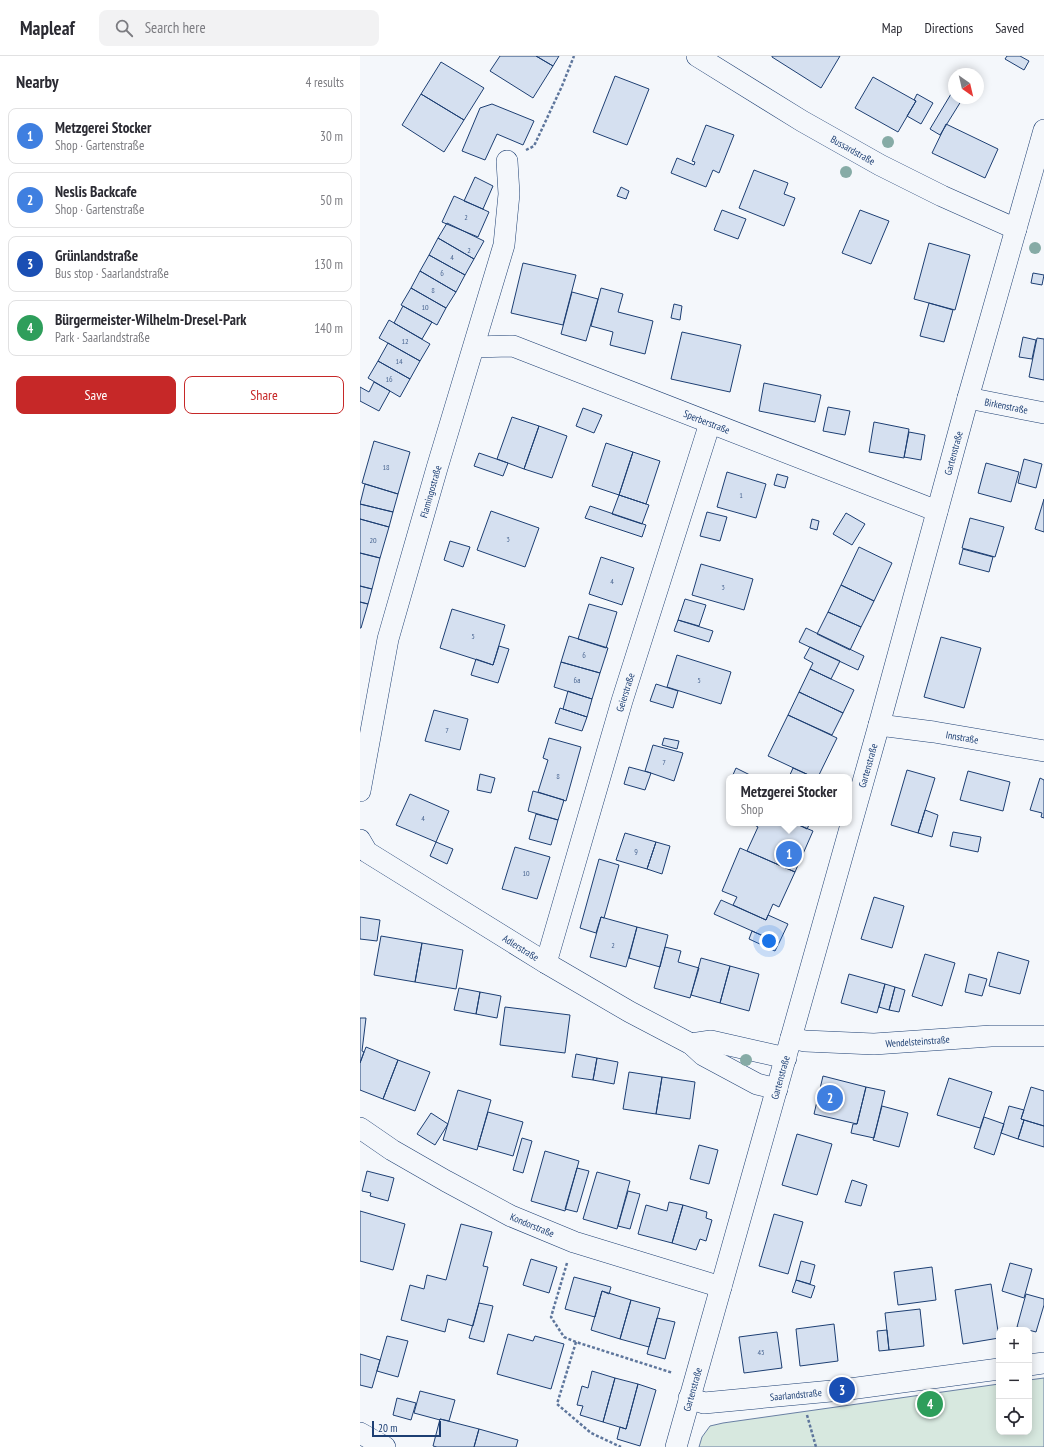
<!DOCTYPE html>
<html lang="en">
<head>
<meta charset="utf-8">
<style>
  :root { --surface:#fff; --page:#f2f2f3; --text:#2b2b33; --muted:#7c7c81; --line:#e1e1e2; --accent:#c62828 }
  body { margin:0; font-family:"PT Sans Narrow",sans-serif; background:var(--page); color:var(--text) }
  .controls { position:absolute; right:12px; bottom:12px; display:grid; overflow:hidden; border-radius:8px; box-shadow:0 2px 10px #0003 }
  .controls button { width:36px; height:36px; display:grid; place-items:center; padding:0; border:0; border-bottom:1px solid var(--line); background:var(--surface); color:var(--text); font:20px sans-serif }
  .compass { position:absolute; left:588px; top:12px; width:36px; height:36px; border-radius:50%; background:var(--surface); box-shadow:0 2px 10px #0003; rotate:146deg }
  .scale { position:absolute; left:12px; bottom:10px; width:69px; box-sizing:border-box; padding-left:4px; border:2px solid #1d3f73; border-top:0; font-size:11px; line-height:14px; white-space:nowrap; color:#1d3f73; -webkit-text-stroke:3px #f4f7fb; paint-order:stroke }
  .you { position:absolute; left:409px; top:885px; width:14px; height:14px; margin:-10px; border:3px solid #fff; border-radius:50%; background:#1a73e8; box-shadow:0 0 0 6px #1a73e833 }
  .badge { display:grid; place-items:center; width:26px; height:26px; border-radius:50%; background:var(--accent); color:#fff; font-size:13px; font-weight:700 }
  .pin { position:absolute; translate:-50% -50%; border:2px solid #fff; box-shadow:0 1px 4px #0006 }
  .popup { position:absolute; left:366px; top:718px; width:126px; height:52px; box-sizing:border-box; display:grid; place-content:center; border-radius:8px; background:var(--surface); filter:drop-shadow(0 1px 3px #0005); font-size:13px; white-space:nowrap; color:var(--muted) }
  .popup b { font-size:15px; color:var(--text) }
  .popup::after { content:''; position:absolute; left:50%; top:100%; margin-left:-8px; border:8px solid transparent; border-top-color:var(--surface) }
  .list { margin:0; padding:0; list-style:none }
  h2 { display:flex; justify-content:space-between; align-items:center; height:52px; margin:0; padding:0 16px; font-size:17px }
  h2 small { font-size:13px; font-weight:400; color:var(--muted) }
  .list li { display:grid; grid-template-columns:26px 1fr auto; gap:12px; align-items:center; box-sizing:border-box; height:56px; margin:0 8px 8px; padding:0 8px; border:1px solid var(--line); border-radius:8px }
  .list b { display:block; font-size:15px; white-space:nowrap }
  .list p { margin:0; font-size:13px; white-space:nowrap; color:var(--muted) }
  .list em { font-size:13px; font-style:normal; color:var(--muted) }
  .actions { display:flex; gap:8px; padding:12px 16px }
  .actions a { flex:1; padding:9px 0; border:1px solid var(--accent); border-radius:8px; text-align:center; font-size:14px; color:var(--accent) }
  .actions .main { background:var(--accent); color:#fff }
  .icon { flex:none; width:22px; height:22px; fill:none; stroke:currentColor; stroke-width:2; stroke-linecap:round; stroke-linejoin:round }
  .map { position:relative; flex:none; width:684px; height:1391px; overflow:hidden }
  header { display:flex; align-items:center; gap:24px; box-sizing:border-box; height:56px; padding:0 20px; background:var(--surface); border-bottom:1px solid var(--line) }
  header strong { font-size:19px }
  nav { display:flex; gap:22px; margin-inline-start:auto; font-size:14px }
  .search { width:280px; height:36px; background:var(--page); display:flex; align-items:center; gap:10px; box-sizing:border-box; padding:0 14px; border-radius:8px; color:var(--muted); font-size:15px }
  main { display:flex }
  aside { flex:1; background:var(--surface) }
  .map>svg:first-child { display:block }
  .green { fill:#d7e8df; stroke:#687fa3 }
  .building { fill:#d5e0f0; stroke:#1d3f73 }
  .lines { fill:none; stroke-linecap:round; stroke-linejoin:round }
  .minor-casing { stroke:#1d3f73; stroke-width:22 }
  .path { stroke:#5e769c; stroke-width:2.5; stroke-dasharray:3 2; stroke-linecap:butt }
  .minor { stroke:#f4f7fb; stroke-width:21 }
  .tree { fill:#86aba6 }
  .labels { text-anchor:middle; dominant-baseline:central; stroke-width:3; stroke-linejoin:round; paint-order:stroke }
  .number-label { font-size:8px; fill:#4b6792 }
  .street-label { font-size:10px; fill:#1d3f73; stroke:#f4f7fb }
</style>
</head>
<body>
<header>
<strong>Mapleaf</strong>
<div class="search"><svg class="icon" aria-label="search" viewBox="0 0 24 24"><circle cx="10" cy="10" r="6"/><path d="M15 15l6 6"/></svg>Search here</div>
<nav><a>Map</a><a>Directions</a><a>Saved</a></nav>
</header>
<main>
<aside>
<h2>Nearby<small>4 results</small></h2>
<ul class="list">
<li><span class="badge" style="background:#3f7fe0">1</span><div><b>Metzgerei Stocker</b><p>Shop · Gartenstraße</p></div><em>30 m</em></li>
<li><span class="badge" style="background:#3f7fe0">2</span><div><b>Neslis Backcafe</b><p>Shop · Gartenstraße</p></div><em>50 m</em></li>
<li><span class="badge" style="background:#1a4fb4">3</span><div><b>Grünlandstraße</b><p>Bus stop · Saarlandstraße</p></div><em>130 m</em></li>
<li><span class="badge" style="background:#2e9e5b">4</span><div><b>Bürgermeister-Wilhelm-Dresel-Park</b><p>Park · Saarlandstraße</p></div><em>140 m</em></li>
</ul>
<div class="actions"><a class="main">Save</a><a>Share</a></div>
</aside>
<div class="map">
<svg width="684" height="1391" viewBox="0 0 684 1391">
  <rect width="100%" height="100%" fill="#f4f7fb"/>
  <path class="green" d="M684 1322V1391H339L342 1381 350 1370 363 1367 639 1328V1376H669V1324Z"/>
  <path class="building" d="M140 0H176L193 10 173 42 130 15Z
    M176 0H199L193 10Z
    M412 0H480L461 32 412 1Z
    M647 0H660L669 5 664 14 645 3Z
    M81 6 124 32 104 64 61 38Z
    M255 20 289 33 267 89 233 76Z
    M513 21 556 45 538 76 495 52Z
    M594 33V42H603L580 79 570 73Z
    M61 38 104 64 84 96 42 69Z
    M557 38 573 47 561 68 547 60 556 45 554 44Z
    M132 48 174 65 163 89 137 78 125 104 102 95 120 52Z
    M586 68 638 93 625 122 572 97Z
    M346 69 374 79 359 117 353 114 346 131 311 117 317 102 334 109 335 106 332 105Z
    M394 114 428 127 424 138 435 142 424 170 379 152Z
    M115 121 133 130 123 153 104 145Z
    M261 131 269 135 266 143 257 140Z
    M94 140 129 156 118 181 82 166Z
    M362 154 386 163 378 183 354 174Z
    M500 154 529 165 511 208 482 197Z
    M87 167 124 185 114 203 78 182Z
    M78 182 114 203 105 219 69 199Z
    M569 187 610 199 595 254 554 243Z
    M69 199 105 219 96 236 60 215Z
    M163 207 216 219 203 269 151 257Z
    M60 215 96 236 86 252 51 232Z
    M673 217 684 219 682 229 671 227Z
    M51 232 86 252 77 269 41 249Z
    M241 232 263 238 258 256 293 265 285 298 250 289 253 276 231 270Z
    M212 236 238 243 226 285 201 278Z
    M569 247 593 254 584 286 560 280Z
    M314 248 322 250 320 264 311 262Z
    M43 250 72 266 62 283 34 267Z
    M29 264 70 288 60 305 19 282Z
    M322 276 381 289 370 336 311 323Z
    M663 281 676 284 672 303 659 301Z
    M677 282 684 283V324L669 321Z
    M28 287 60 305 50 323 18 305Z
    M18 305 50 323 40 341 8 322Z
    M14 326 30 335 19 355 0 345V331L9 336Z
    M404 327 461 339 455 366 399 355Z
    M468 351 490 355 485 379 463 375Z
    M223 352 242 359 234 377 216 370Z
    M152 361 179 370 164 413 137 403Z
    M514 366 549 373 544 402 509 396Z
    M179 370 207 380 192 422 164 413Z
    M549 376 565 379 561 404 544 401Z
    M14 385 50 396 38 438 2 427Z
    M246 387 273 396 259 439 232 430Z
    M273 396 300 405 286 448 259 439Z
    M119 397 148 407 143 420 114 410Z
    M664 403 682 408 676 432 658 427Z
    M626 407 659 416 651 446 618 437Z
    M367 416 406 428 396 462 357 451Z
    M417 418 428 421 425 432 414 429Z
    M5 428 38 438 33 456 0 448Z
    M259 439 289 449 282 468 252 458Z
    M684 443V476L675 473Z
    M0 448 33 456 29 471 0 463Z
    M230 450 286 469 282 481 225 462Z
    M131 455 179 472 165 511 117 494Z
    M347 456 367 461 360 485 340 480Z
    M486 457 505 468 492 489 473 478Z
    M610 462 644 471 635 501 602 492Z
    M0 463 29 471 20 502 0 497Z
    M452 463 459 465 457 474 450 472Z
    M90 485 110 491 103 511 84 504Z
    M499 491 532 507 514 545 481 529Z
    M603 493 633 501 629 516 599 508Z
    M0 497 20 502 12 533 0 530Z
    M241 501 274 512 262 549 229 538Z
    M341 508 393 523 384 554 332 539Z
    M481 529 514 545 501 571 468 556Z
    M0 530 12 533 8 548 0 546Z
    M325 543 346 549 339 570 318 564Z
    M0 546 8 548 1 572H0Z
    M229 548 257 556 246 592 218 583Z
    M92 553 145 569 133 609 80 592Z
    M468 556 501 571 490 594 457 578Z
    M318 564 353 575 349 586 314 575Z
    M446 572 504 600 498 614 439 586Z
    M209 580 248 592 240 617 201 606Z
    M581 581 621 592 604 652 564 641Z
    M139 590 149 593 138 627 111 619 116 603 133 609Z
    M450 591 480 605 471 623 450 613 453 607 444 602Z
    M317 599 371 616 361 648 307 631Z
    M201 606 240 617 232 643 194 631Z
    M450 613 494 634 483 657 439 636Z
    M296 628 318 635 313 652 290 645Z
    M208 635 232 643 227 661 203 653Z
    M439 636 483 657 472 679 428 659Z
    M200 652 227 661 222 675 195 667Z
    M74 654 108 663 100 694 65 685Z
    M428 659 477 682 458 721H453L408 700Z
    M189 682 221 691 206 745 178 736 188 704 183 702Z
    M304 682 319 685 317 693 302 689Z
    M293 689 323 697 314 725 285 715Z
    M269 711 291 717 285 734 264 728Z
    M376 712 394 721H372Z
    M433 712 453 721H429Z
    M547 714 575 722 558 777 531 769Z
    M608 715 650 726 643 755 600 744Z
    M120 718 135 722 131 737 117 734Z
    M680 722 684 724V762L681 761 682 757 670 754Z
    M173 735 204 744 198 764 168 755Z
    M50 738 89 755 76 786 36 769Z
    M565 754 578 759 572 781 558 777Z
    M176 758 198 764 191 789 169 783Z
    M391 767H434L453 775 435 816 387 795 398 771Z
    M437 767H450L447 773 437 768Z
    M593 776 621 781 618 796 590 790Z
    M265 777 296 786 287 813 256 804Z
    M76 786 93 793 87 808 70 800Z
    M296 786 310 790 302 818 287 813Z
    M155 791 190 801 177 843 142 833Z
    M380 792 435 816 419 851 413 848 406 864 373 849 377 841 362 835Z
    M239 803 259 809 244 862 241 861 236 877 220 872Z
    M514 841 544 850 532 892 501 883Z
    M361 844 406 864 408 859 428 868 419 887 354 858Z
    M0 861 20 864 17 885 0 883Z
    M241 861 277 871 266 911 230 901Z
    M277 871 308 879 300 911 269 902Z
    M392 875 419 887 415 895 389 883Z
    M21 880 62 887 55 926 14 919Z
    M62 887 103 894 96 933 55 926Z
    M305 891 321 895 318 906 339 912 330 942 294 932Z
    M638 896 669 905 660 938 629 930Z
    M565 898 595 907 582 950 552 940Z
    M341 902 370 910 360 947 331 939Z
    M370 910 399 918 389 955 360 947Z
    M489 918 525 928 517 957 481 947Z
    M609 918 627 923 622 940 605 936Z
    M525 928 535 931 529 954 519 951Z
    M535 931 545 934 539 956 529 954Z
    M99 932 120 936 116 958 94 954Z
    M120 936 141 940 137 962 116 958Z
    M145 951 210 959 205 997 140 989Z
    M0 962H6L2 995 4 996 0 1007Z
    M6 991 38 1004 23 1043 0 1034V1007Z
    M216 998 237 1002 233 1024 212 1021Z
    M237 1002 258 1006 254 1028 233 1024Z
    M38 1004 70 1016 55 1055 23 1043Z
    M269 1016 302 1021 296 1058 263 1053Z
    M463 1020 506 1031 497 1068 454 1058Z
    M302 1021 335 1026 330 1063 296 1058Z
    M589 1022 632 1036 620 1072 577 1059Z
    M506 1031 525 1035 514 1082 491 1077 493 1068H497Z
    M671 1031 684 1035V1070L661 1063Z
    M98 1034 131 1044 117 1094 83 1084Z
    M522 1050 548 1057 539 1091 513 1084Z
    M649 1050 664 1054 661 1063 664 1064 658 1083 641 1077Z
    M128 1056 163 1066 153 1100 118 1090Z
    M71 1057 88 1068 75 1089 57 1078Z
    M624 1061 644 1068 634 1099 614 1092Z
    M664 1064 684 1070V1091L658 1083Z
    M437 1078 472 1088 457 1139 422 1129Z
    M162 1082 172 1085 163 1117 153 1114Z
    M339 1089 358 1094 349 1128 330 1123Z
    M185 1095 219 1105 205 1155 171 1145Z
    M217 1112 229 1115 217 1156 205 1153Z
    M7 1115 34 1122 28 1145 10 1140 11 1137 2 1135Z
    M237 1116 270 1125 257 1173 223 1163Z
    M492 1124 507 1129 501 1150 485 1146Z
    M268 1135 280 1138 270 1173 258 1170Z
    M309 1146 323 1149 312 1187 278 1178 286 1149 307 1155Z
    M323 1149 347 1156 346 1162 352 1164 346 1185 340 1183 336 1194 312 1187Z
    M0 1155 45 1168 33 1214 0 1205Z
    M414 1158 443 1166 428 1218 399 1210Z
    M101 1168 132 1176 123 1210 128 1211 113 1270 88 1263 85 1276 41 1264 50 1229 64 1233 67 1219 86 1224Z
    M171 1203 197 1211 189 1237 163 1229Z
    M441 1205 455 1209 450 1228 436 1224Z
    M650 1207 672 1213 664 1242 642 1235Z
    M572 1211 576 1244 538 1249 534 1216Z
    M214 1221 251 1231 249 1238 242 1235 235 1261 205 1253Z
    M436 1224 455 1230 451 1242 432 1236Z
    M631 1228 639 1282 603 1288 595 1234Z
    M242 1235 271 1244 260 1283 231 1274Z
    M666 1238 684 1243V1249L676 1276 657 1271Z
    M271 1244 300 1252 289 1291 260 1283Z
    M119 1247 133 1250 124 1286 109 1282Z
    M560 1253 564 1290 529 1294 525 1257Z
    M297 1262 315 1266 305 1303 287 1298Z
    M474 1268 478 1305 440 1310 436 1273Z
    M527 1274 529 1294 519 1295 517 1275Z
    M417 1276 422 1312 384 1317 379 1281Z
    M148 1278 173 1285 175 1280 204 1288 191 1333 137 1318Z
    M27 1280 48 1285 38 1321 17 1315Z
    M0 1298 20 1304 12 1332 0 1329Z
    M232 1315 255 1322 243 1366 220 1359 223 1350 217 1349 222 1330 228 1332Z
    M255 1322 278 1328 266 1373 243 1366Z
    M278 1328 296 1334 280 1390 257 1383 260 1371 266 1373Z
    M60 1335 95 1344 89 1365 80 1363V1364L54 1357Z
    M37 1342 56 1347 51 1364 33 1359Z
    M80 1363 119 1373 114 1391H77L73 1390Z
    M119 1373 158 1384 156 1391H114Z"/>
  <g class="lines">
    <defs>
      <g id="minor">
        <path id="s1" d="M337 0 442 65 520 109 582 140 656 173"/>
        <path id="s2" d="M114 291 153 290 577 455"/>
        <path id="s3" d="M608 342 684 357"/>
        <path id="s4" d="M519 669 574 676 684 695"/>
        <path id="s5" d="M0 735 28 583 77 412 144 189 149 138 147 105"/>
        <path id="s6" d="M0 784 7 796 186 907 270 956 331 988 343 999 397 1028 417 1033"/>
        <path id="s7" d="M186 907 262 645 350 367"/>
        <path id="s8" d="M431 982 445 985 514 988 631 980H684"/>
        <path d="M331 988 351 985 426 1002"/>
        <path id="s9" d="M0 1072 32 1094 86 1125 151 1160 214 1186 361 1231"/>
        <path d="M669 1309 684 1307"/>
        <path id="s10" d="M329 1342 344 1347 482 1334 639 1313"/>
        <path d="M0 1377 25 1391"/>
        <path id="s11" d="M316 1391 519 669 608 342 684 74"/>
      </g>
    </defs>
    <use href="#minor" class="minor-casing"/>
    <path class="path" d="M166 94 174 90 202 30 214 0
      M207 1207 191 1261 204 1281 216 1286 313 1317
      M216 1286 197 1348 231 1377 261 1391
      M447 1359 456 1391"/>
    <use href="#minor" class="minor"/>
  </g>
  <g class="tree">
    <circle cx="528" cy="86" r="6"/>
    <circle cx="486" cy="116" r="6"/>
    <circle cx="675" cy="192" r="6"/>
    <circle cx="386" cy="1004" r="6"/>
  </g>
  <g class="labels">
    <g class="number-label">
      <text x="106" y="161">2</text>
      <text x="109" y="194">2</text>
      <text x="92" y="201">4</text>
      <text x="82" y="217">6</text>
      <text x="73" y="234">8</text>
      <text x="65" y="251">10</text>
      <text x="45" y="285">12</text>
      <text x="39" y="305">14</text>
      <text x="29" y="323">16</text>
      <text x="26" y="411">18</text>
      <text x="381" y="439">1</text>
      <text x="148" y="483">3</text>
      <text x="13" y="484">20</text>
      <text x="252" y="525">4</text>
      <text x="363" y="531">3</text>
      <text x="113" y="580">5</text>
      <text x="224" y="599">6</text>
      <text x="217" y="624">6a</text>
      <text x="339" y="624">5</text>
      <text x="87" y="674">7</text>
      <text x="304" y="706">7</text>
      <text x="198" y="720">8</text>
      <text x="63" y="762">4</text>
      <text x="276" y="795">9</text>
      <text x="166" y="817">10</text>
      <text x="253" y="889">2</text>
      <text x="401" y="1296">45</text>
    </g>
    <g class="street-label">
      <text stroke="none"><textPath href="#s1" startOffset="182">Bussardstraße</textPath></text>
      <text stroke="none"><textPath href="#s3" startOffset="39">Birkenstraße</textPath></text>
      <text stroke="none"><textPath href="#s2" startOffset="247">Sperberstraße</textPath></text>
      <text stroke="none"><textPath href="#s11" startOffset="1032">Gartenstraße</textPath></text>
      <text stroke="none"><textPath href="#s5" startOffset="308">Flamingostraße</textPath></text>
      <text stroke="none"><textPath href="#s7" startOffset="282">Geierstraße</textPath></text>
      <text stroke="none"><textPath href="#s4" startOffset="84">Innstraße</textPath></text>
      <text stroke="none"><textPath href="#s11" startOffset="708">Gartenstraße</textPath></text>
      <text stroke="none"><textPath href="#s6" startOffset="195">Adlerstraße</textPath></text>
      <text stroke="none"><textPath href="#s8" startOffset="127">Wendelsteinstraße</textPath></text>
      <text stroke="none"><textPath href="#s11" startOffset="384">Gartenstraße</textPath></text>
      <text stroke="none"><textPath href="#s9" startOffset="198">Kondorstraße</textPath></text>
      <text stroke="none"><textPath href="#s11" startOffset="60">Gartenstraße</textPath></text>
      <text stroke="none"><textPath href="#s10" startOffset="108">Saarlandstraße</textPath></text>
    </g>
  </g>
</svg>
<div class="controls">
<button>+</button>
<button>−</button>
<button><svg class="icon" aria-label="locate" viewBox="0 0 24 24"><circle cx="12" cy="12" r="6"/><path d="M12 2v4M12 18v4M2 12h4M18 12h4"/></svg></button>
</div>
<svg class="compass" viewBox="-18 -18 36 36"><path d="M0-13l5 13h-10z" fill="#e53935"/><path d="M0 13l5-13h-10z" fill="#7c7c81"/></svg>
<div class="scale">20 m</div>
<div class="you"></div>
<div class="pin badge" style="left:429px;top:798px;background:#3f7fe0">1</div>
<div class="popup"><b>Metzgerei Stocker</b>Shop</div>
<div class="pin badge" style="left:470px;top:1042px;background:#3f7fe0">2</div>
<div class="pin badge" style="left:482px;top:1334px;background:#1a4fb4">3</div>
<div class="pin badge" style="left:570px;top:1348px;background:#2e9e5b">4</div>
</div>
</main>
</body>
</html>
